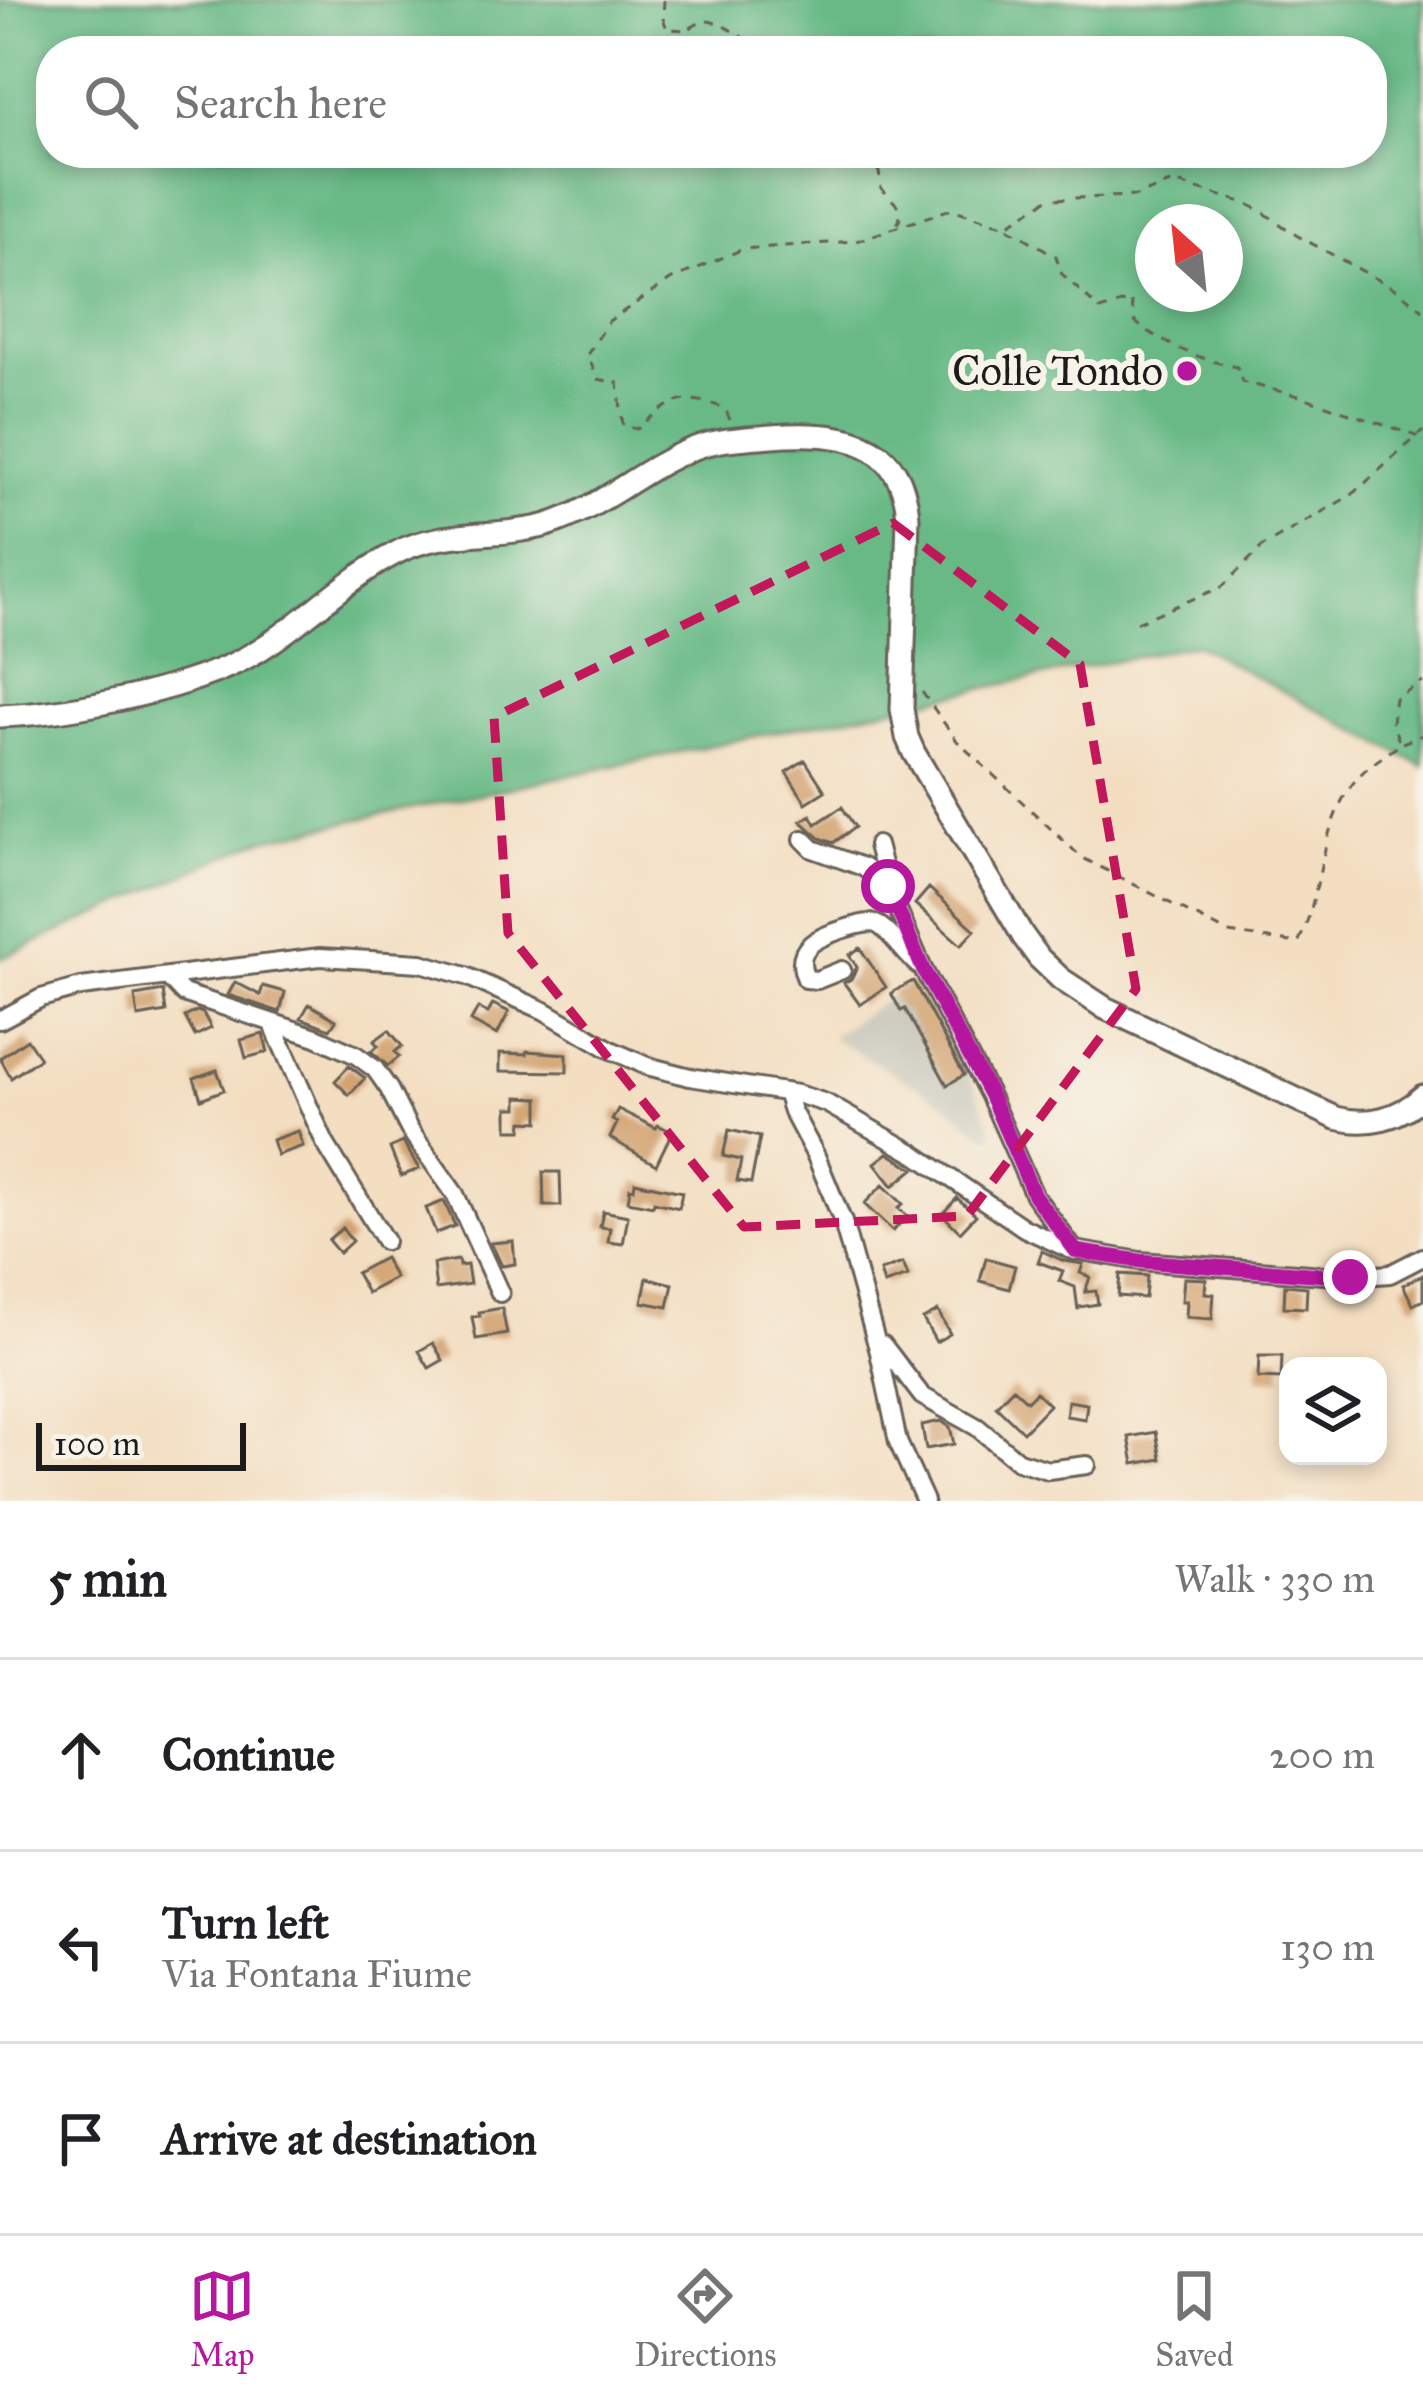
<!DOCTYPE html>
<html lang="en">
<head>
<meta charset="utf-8">
<style>
  :root { --surface:#fff; --page:#f6f6f6; --text:#202124; --muted:#757577; --line:#e0e0e0; --accent:#b5179e }
  body { margin:0; font-family:"IM FELL Great Primer",serif; background:var(--page); color:var(--text) }
  .controls { position:absolute; right:36px; bottom:36px; display:grid; overflow:hidden; border-radius:24px; box-shadow:0 6px 18px #0003 }
  .controls button { width:108px; height:108px; display:grid; place-items:center; padding:0; border:0; border-bottom:3px solid var(--line); background:var(--surface); color:var(--text); font:60px sans-serif }
  .compass { position:absolute; left:1135px; top:204px; width:108px; height:108px; border-radius:50%; background:var(--surface); box-shadow:0 6px 18px #0003; rotate:333deg }
  .scale { position:absolute; left:36px; bottom:30px; width:210px; box-sizing:border-box; padding-left:12px; border:6px solid #1c1c1c; border-top:0; font-size:33px; line-height:42px; white-space:nowrap; color:#1c1c1c; -webkit-text-stroke:9px #f7f3e8; paint-order:stroke }
  .stop { position:absolute; width:36px; height:36px; margin:-27px; border:9px solid #b5179e; border-radius:50%; background:#fff }
  .stop.end { background:#b5179e; border-color:#fff; box-shadow:0 3px 12px #0008 }
  .list { margin:0; padding:0; list-style:none }
  h2 { display:flex; justify-content:space-between; align-items:center; height:156px; margin:0; padding:0 48px; font-size:51px }
  h2 small { font-size:39px; font-weight:400; color:var(--muted) }
  .list li { display:grid; grid-template-columns:78px 1fr auto; gap:36px; align-items:center; box-sizing:border-box; height:192px; padding:0 48px; border-top:3px solid var(--line) }
  .list b { display:block; font-size:45px; white-space:nowrap }
  .list p { margin:0; font-size:39px; white-space:nowrap; color:var(--muted) }
  .list em { font-size:39px; font-style:normal; color:var(--muted) }
  .icon { flex:none; width:66px; height:66px; fill:none; stroke:currentColor; stroke-width:2; stroke-linecap:round; stroke-linejoin:round }
  .map { position:relative; flex:none; width:1423px; height:1501px; overflow:hidden }
  .search { position:absolute; background:var(--surface); box-shadow:0 6px 18px #0003; left:36px; right:36px; top:36px; height:132px; display:flex; align-items:center; gap:30px; box-sizing:border-box; padding:0 42px; border-radius:48px; color:var(--muted); font-size:45px }
  .sheet { height:732px; background:var(--surface) }
  nav { display:flex; justify-content:space-around; align-items:center; box-sizing:border-box; height:168px; border-top:3px solid var(--line); background:var(--surface); font-size:33px; color:var(--muted) }
  nav a { display:grid; justify-items:center; gap:6px }
  nav .on { color:var(--accent) }
  .map>svg:first-child { display:block }
  .industrial { fill:#c6c5b8 }
  .forest { fill:#68b986; stroke:#426a51; stroke-width:3; fill-rule:evenodd }
  .building { fill:#d2a371 }
  .lines { fill:none; stroke-linecap:round; stroke-linejoin:round }
  .minor-casing { stroke:#676056; stroke-width:22 }
  .major-casing { stroke:#676056; stroke-width:27 }
  .path { stroke:#676056; stroke-width:3; stroke-dasharray:9 9; stroke-linecap:butt }
  .minor { stroke:#fff; stroke-width:16 }
  .major { stroke:#fff; stroke-width:21 }
  .route { stroke:#b5179e; stroke-width:15 }
  .marked { fill:none; stroke:#c2185b; stroke-width:9; stroke-dasharray:24 15; stroke-linejoin:round }
  .poi-dot { fill:#b5179e; stroke:#f7f3e8; stroke-width:4.5 }
  .labels { text-anchor:middle; dominant-baseline:central; stroke-width:12; stroke-linejoin:round; paint-order:stroke }
  .poi-label { font-size:42px; fill:#1c1c1c; stroke:#f7f3e8; text-anchor:end }
</style>
</head>
<body>
<div class="map">
<svg width="1423" height="1501" viewBox="0 0 1423 1501">
  <rect width="100%" height="100%" fill="#f7f3e8"/>
  <filter id="ink" filterUnits="userSpaceOnUse"><feTurbulence type="fractalNoise" baseFrequency=".00833" numOctaves="2"/><feDisplacementMap in="SourceGraphic" scale="24" xChannelSelector="R" yChannelSelector="G"/><feConvolveMatrix kernelMatrix="1 2 1 2 8 2 1 2 1" color-interpolation-filters="sRGB"/></filter>
  <filter id="wash" filterUnits="userSpaceOnUse"><feTurbulence type="fractalNoise" baseFrequency=".004" numOctaves="4" result="noise"/><feDisplacementMap in="SourceGraphic" scale="48" xChannelSelector="R" yChannelSelector="G"/><feGaussianBlur stdDeviation="2.7" result="paint"/><feColorMatrix in="noise" values="0 0 0 0 0 0 0 0 0 0 0 0 0 0 0 0 0 1.4 0 .05"/><feComposite in="paint" operator="in"/></filter>
  <g filter="url(#wash)">
    <rect width="100%" height="100%" fill="#f3dec1"/>
    <path class="industrial" d="M907 986 929 1006 942 1026 974 1086 994 1134 988 1138 942 1101 831 1037Z"/>
    <path class="forest" d="M0 0H1423V766L1195 644 261 840 0 959ZM51 51H1372V153H51ZM1153 222H1225V294H1153Z"/>
    <g id="blocks">
      <path class="building" d="M805 760 825 791 806 803 786 772Z
        M842 807 855 827 833 843 820 838 801 821 811 815 816 824Z
        M929 888 975 930 961 945 915 904Z
        M860 948 886 987 860 1005 844 983 851 979 857 967 849 955Z
        M913 981 964 1075 947 1085 905 1009 901 1011 891 993Z
        M235 982 260 995 263 986 285 992 280 1012 228 995Z
        M163 991 166 1012 138 1017 135 996Z
        M309 1004 336 1020 330 1029 301 1018Z
        M493 1004 509 1012 497 1035 471 1021 478 1008 488 1013Z
        M197 1011 203 1013 211 1028 195 1036 185 1017Z
        M389 1030 402 1046 395 1052 399 1057 388 1066 371 1051 378 1046 374 1041Z
        M263 1034 268 1052 246 1058 241 1040Z
        M27 1039 40 1058 11 1078 0 1058Z
        M527 1051 567 1054V1072L500 1071V1053L527 1054Z
        M349 1066 365 1078 349 1095 335 1081Z
        M217 1070 224 1090 201 1099 194 1078Z
        M518 1097 539 1098V1122L523 1121 522 1130H508V1108H518Z
        M618 1109 656 1128 658 1125 672 1132 656 1165 610 1138 617 1123 612 1120Z
        M729 1130 760 1137 751 1183 737 1181 741 1160 723 1156Z
        M298 1131 303 1146 277 1155 272 1140Z
        M403 1142 419 1169 401 1176 390 1148Z
        M888 1153 914 1169 893 1186 875 1163Z
        M543 1172H560L561 1206H544Z
        M635 1182 682 1192 679 1208 654 1202 653 1206 628 1201 630 1188 634 1189Z
        M883 1185 903 1204 898 1208 907 1216 893 1231 864 1204Z
        M957 1198 976 1215 960 1232 942 1214Z
        M444 1201 455 1226 436 1233 426 1208Z
        M603 1211 628 1216 623 1244 608 1242 610 1228 600 1227Z
        M342 1228 352 1241 339 1253 328 1240Z
        M513 1241 515 1264 502 1266 491 1243Z
        M1042 1251 1064 1261 1083 1264 1080 1273 1090 1277 1085 1292 1096 1291 1098 1304 1079 1307 1078 1310 1075 1287 1059 1281 1063 1271 1038 1262Z
        M384 1258 395 1278 367 1293 356 1273Z
        M986 1258 1015 1266 1009 1289 980 1281Z
        M458 1260 459 1266 467 1265 470 1284 436 1289 433 1264Z
        M903 1263 908 1276 884 1284 880 1271Z
        M1120 1274 1147 1276 1145 1298 1118 1296Z
        M1423 1275V1300L1413 1305 1403 1285Z
        M647 1278 673 1284 668 1307 642 1302Z
        M1184 1278 1206 1279 1205 1293 1214 1294 1212 1319 1186 1317 1187 1301H1182Z
        M1285 1285 1307 1287 1306 1308 1284 1307Z
        M502 1308 507 1334 476 1339 472 1317 480 1316 479 1312Z
        M938 1311 950 1334 936 1342 923 1319Z
        M433 1343 443 1360 429 1368 419 1351Z
        M1259 1356H1282L1281 1379 1258 1378Z
        M1013 1388 1027 1401 1036 1392 1049 1405 1023 1432 996 1406Z
        M1068 1401 1087 1404 1085 1419 1066 1416Z
        M941 1421 950 1427 954 1444 926 1449 922 1425Z
        M1156 1432 1161 1459 1134 1464 1129 1437Z"/>
    </g>
  </g>
  <g filter="url(#ink)">
    <use href="#blocks" fill-opacity="0" stroke="#676056" stroke-width="3"/>
    <g class="lines">
      <defs>
        <path id="minor" d="M803 839 813 849 863 867 887 885
          M877 845 888 886 923 969 990 1096 1034 1195 1075 1251
          M842 970 817 980 806 979C791 945 822 936 847 928 856 926 867 921 876 924 888 928 906 956 918 965
          M169 978 183 993 316 1037 356 1055 375 1069 389 1089 409 1129 455 1194 500 1293
          M0 1020 41 998 81 987 320 957 421 963 466 976 545 1011 611 1050 647 1066 690 1077 797 1094 826 1103 915 1154 1024 1228 1069 1249 1140 1261 1350 1277 1390 1274 1423 1257
          M272 1023 325 1143 385 1241
          M786 1092 792 1111 816 1156 843 1222 879 1352 898 1442 925 1501
          M883 1345 922 1396 977 1427 1018 1461 1048 1470 1087 1465"/>
        <path id="major" d="M0 716C65 714 161 694 222 669 287 643 334 585 396 553 442 528 497 539 547 525 600 509 641 469 692 449 717 439 746 438 772 436 837 431 902 437 908 517L902 709 907 737 914 753 1023 936 1039 958 1061 979 1105 1008 1336 1118C1368 1126 1399 1119 1423 1096"/>
      </defs>
      <use href="#minor" class="minor-casing"/>
      <use href="#major" class="major-casing"/>
      <path class="path" d="M664 0 663 18 667 29 687 30C692 27 699 22 706 21 718 20 751 41 759 51
        M868 153 879 172 881 188 897 205 900 219 896 226
        M1008 228 1056 256 1061 273 1100 310 1131 300 1135 322C1166 345 1199 360 1237 367L1242 382 1303 397 1419 437
        M730 420 725 408C680 393 673 399 637 429L623 426 618 383 598 379 587 355 609 321 672 279 743 249 856 241 951 209 1006 226 1048 199 1136 196 1173 182 1246 203 1263 212 1296 235 1399 291 1423 310
        M1137 622 1222 587 1263 546 1353 494 1423 431
        M922 692 957 741 1081 857 1228 933 1298 943C1325 890 1318 817 1362 773 1373 762 1388 754 1400 744L1392 722 1395 698 1423 682
        M1402 743 1423 735"/>
      <use href="#minor" class="minor"/>
      <use href="#major" class="major"/>
    </g>
  </g>
  <g class="lines" filter="url(#ink)">
    <path class="route" d="M888 886 923 969 991 1096 1034 1195 1076 1251 1140 1261 1350 1277"/>
  </g>
  <path class="marked" d="M893 523 1080 664 1136 989 967 1216 744 1227 508 933 494 717Z"/>
  <circle class="poi-dot" cx="1187" cy="371" r="12"/>
  <g class="labels">
    <g class="poi-label">
      <text x="1163" y="371">Colle Tondo</text>
    </g>
  </g>
</svg>
<div class="controls">
<button><svg class="icon" aria-label="layers" viewBox="0 0 24 24"><path d="M12 4l9 5-9 5-9-5zM3 14l9 5 9-5"/></svg></button>
</div>
<svg class="compass" viewBox="-18 -18 36 36"><path d="M0-13l5 13h-10z" fill="#e53935"/><path d="M0 13l5-13h-10z" fill="#757577"/></svg>
<div class="scale">100 m</div>
<div class="stop" style="left:888px;top:886px"></div>
<div class="stop end" style="left:1350px;top:1277px"></div>
<div class="search"><svg class="icon" aria-label="search" viewBox="0 0 24 24"><circle cx="10" cy="10" r="6"/><path d="M15 15l6 6"/></svg>Search here</div>
</div>
<section class="sheet">
<h2>5 min<small>Walk · 330 m</small></h2>
<ul class="list">
<li><svg class="icon" aria-label="ahead" viewBox="0 0 24 24"><path d="M12 20V5M6 11l6-6 6 6"/></svg><div><b>Continue</b></div><em>200 m</em></li>
<li><svg class="icon" aria-label="left" viewBox="0 0 24 24"><path d="M17 20v-9H6M10 6l-5 5 5 5"/></svg><div><b>Turn left</b><p>Via Fontana Fiume</p></div><em>130 m</em></li>
<li><svg class="icon" aria-label="arrive" viewBox="0 0 24 24"><path d="M6 21V4h12l-3 4 3 4H6"/></svg><div><b>Arrive at destination</b></div></li>
</ul>
</section>
<nav>
<a class="on"><svg class="icon" aria-label="map" viewBox="0 0 24 24"><path d="M3 6l6-2 6 2 6-2v14l-6 2-6-2-6 2zM9 4v14M15 6v14"/></svg>Map</a>
<a><svg class="icon" aria-label="directions" viewBox="0 0 24 24"><path d="M12 3l9 9-9 9-9-9zM9 14v-3h6M13 9l2 2-2 2"/></svg>Directions</a>
<a><svg class="icon" aria-label="saved" viewBox="0 0 24 24"><path d="M7 4h10v16l-5-4-5 4z"/></svg>Saved</a>
</nav>
</body>
</html>
